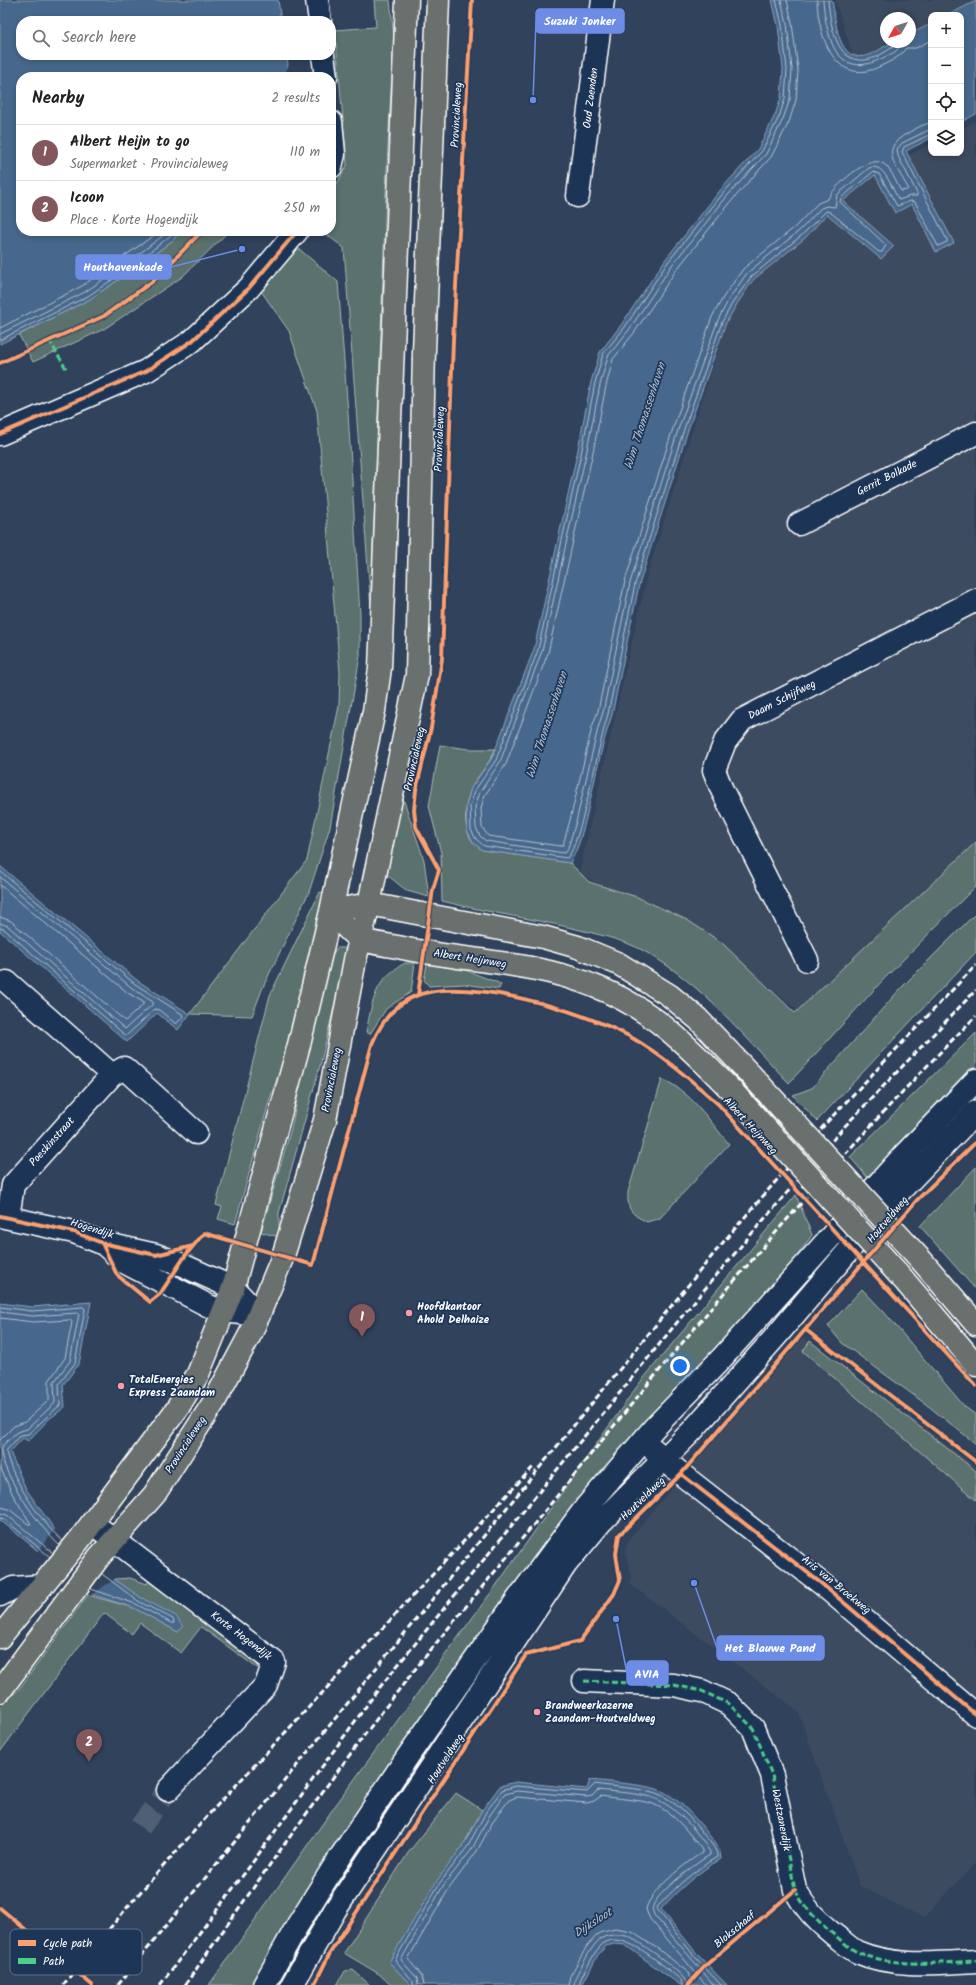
<!DOCTYPE html>
<html lang="en">
<head>
<meta charset="utf-8">
<style>
  :root { --surface:#fff; --page:#f2f2f2; --text:#202124; --muted:#757577; --line:#e0e0e0; --accent:#84575d }
  body { margin:0; font-family:Kalam,sans-serif; background:var(--page); color:var(--text) }
  .controls { position:absolute; right:12px; top:12px; display:grid; overflow:hidden; border-radius:8px; box-shadow:0 2px 6px #0003 }
  .controls button { width:36px; height:36px; display:grid; place-items:center; padding:0; border:0; border-bottom:1px solid var(--line); background:var(--surface); color:var(--text); font:20px sans-serif }
  .compass { position:absolute; left:880px; top:12px; width:36px; height:36px; border-radius:50%; background:var(--surface); box-shadow:0 2px 6px #0003; rotate:231deg }
  .you { position:absolute; left:680px; top:1366px; width:14px; height:14px; margin:-10px; border:3px solid #fff; border-radius:50%; background:#1a73e8; box-shadow:0 0 0 6px #1a73e833 }
  .badge { display:grid; place-items:center; width:26px; height:26px; border-radius:50%; background:var(--accent); color:#fff; font-size:13px; font-weight:700 }
  .pin { position:absolute; translate:-50% -33px; filter:drop-shadow(0 1px 2px #0008) }
  .pin::after { content:''; position:absolute; top:21px; width:14px; height:12px; background:inherit; clip-path:polygon(0 0,100% 0,50% 100%) }
  .list { margin:0; padding:0; list-style:none }
  h2 { display:flex; justify-content:space-between; align-items:center; height:52px; margin:0; padding:0 16px; font-size:17px }
  h2 small { font-size:13px; font-weight:400; color:var(--muted) }
  .list li { display:grid; grid-template-columns:26px 1fr auto; gap:12px; align-items:center; box-sizing:border-box; height:56px; padding:0 16px; border-top:1px solid var(--line) }
  .list b { display:block; font-size:15px; white-space:nowrap }
  .list p { margin:0; font-size:13px; white-space:nowrap; color:var(--muted) }
  .list em { font-size:13px; font-style:normal; color:var(--muted) }
  .icon { flex:none; width:22px; height:22px; fill:none; stroke:currentColor; stroke-width:2; stroke-linecap:round; stroke-linejoin:round }
  .map { position:relative; flex:none; width:976px; height:1985px; overflow:hidden }
  .search { position:absolute; background:var(--surface); box-shadow:0 2px 6px #0003; left:16px; top:16px; width:320px; height:44px; display:flex; align-items:center; gap:10px; box-sizing:border-box; padding:0 14px; border-radius:16px; color:var(--muted); font-size:15px }
  .panel { position:absolute; background:var(--surface); box-shadow:0 2px 6px #0003; left:16px; top:72px; width:320px; height:164px; border-radius:16px }
  .map>svg:first-child { display:block }
  .built { fill:#3d4c60; fill-rule:evenodd }
  .green { fill:#5a716d; stroke:#acb8b6 }
  .water { fill:#46678c; stroke:#90a4ba }
  .pier { fill:#30425c }
  .lines { fill:none; stroke-linecap:round; stroke-linejoin:round }
  .shore { stroke:#b5c2d1; stroke-width:1 }
  .minor-tunnel { stroke:#4f5e74; stroke-width:22; stroke-dasharray:22 11; stroke-linecap:butt }
  .minor-casing { stroke:#fff; stroke-width:25 }
  .major-casing { stroke:#fff; stroke-width:25 }
  .minor { stroke:#1d3557; stroke-width:22 }
  .major { stroke:#6b706d; stroke-width:22 }
  .rail { stroke:#fff; stroke-width:3; stroke-dasharray:6 3; stroke-linecap:butt }
  .major-bridge-casing { stroke:#fff; stroke-width:25; stroke-linecap:butt }
  .major-bridge { stroke:#6b706d; stroke-width:22 }
  .quiet { stroke:#4dcf88; stroke-width:3; stroke-dasharray:6 3; stroke-linecap:butt }
  .cycleway-casing { stroke:#1d3557; stroke-width:6 }
  .cycleway { stroke:#fca06f; stroke-width:4 }
  .poi-dot { fill:#ff9aa2; stroke:#1d3557; stroke-width:1.5 }
  .labels { text-anchor:middle; dominant-baseline:central; stroke-width:3.5; stroke-linejoin:round; paint-order:stroke }
  .street-label { font-size:11px; fill:#fff; stroke:#1d3557 }
  .poi-label { font-size:11px; font-weight:bold; fill:#fff; stroke:#1d3557; text-anchor:start }
  .water-label { font-size:12px; font-style:italic; fill:#b5c2d1; stroke:#1d3557 }
  .key { fill:#1d3557; stroke:#617289; stroke-width:1 }
  .key-label { font-size:11px; fill:#fff }
  .leader { fill:none; stroke:#6c8ce6; stroke-width:1.5 }
  .callout-dot { fill:#6c8ce6; stroke:#1d3557; stroke-width:1.5 }
  .callout { fill:#6c8ce6; stroke:#6c8ce6; stroke-width:1.5 }
  .callout-label { font-size:12px; text-anchor:middle; font-weight:bold; fill:#fff }
</style>
</head>
<body>
<div class="map">
<svg width="976" height="1985" viewBox="0 0 976 1985">
  <rect width="100%" height="100%" fill="#30425c"/>
  <filter id="ink" filterUnits="userSpaceOnUse"><feTurbulence type="fractalNoise" baseFrequency=".025" numOctaves="2"/><feDisplacementMap in="SourceGraphic" scale="8" xChannelSelector="R" yChannelSelector="G"/><feConvolveMatrix kernelMatrix="1 2 1 2 8 2 1 2 1" color-interpolation-filters="sRGB"/></filter>
  <g filter="url(#ink)">
    <path class="built" d="M835 0H976V13L931 15V36L859 73ZM886 18H910V42H886Z
      M976 121V850L800 1012 713 941 579 874 648 572 733 302 837 192 931 144V153H961V129Z
      M802 1337 976 1467V1862L924 1918 860 1886 798 1711 630 1584 631 1575 625 1551 629 1539Z"/>
    <path class="green" d="M374 0H390L394 37 387 165 371 608 344 248 322 231H331V195L347 165 335 30 376 27Z
      M181 231H229L182 277 104 329 33 362 19 335 90 299 136 268 173 240Z
      M298 248 338 282 348 413 360 615V656L330 827 309 892 263 987 252 1016 190 1014 307 860 339 706 340 672 317 411 289 331 261 291Z
      M440 745 468 749H495C490 764 478 774 471 789 465 803 462 829 473 842 475 845 479 847 482 850L570 863 589 882 637 897 687 920 721 942 795 1013 976 842V886L883 980 789 1083C744 1036 701 983 644 951 622 939 596 934 572 928 529 918 485 912 442 901L441 853 429 806Z
      M402 795 424 860 429 897 407 891 386 874Z
      M320 892 324 893 281 1068 270 1098 235 1224 218 1219 222 1207 216 1205 270 995Z
      M976 913V952L817 1121 793 1095 812 1088 901 988Z
      M337 948H348L320 1066 279 1213V1237L261 1232 291 1129 306 1057 333 953Z
      M405 963H415L411 992 386 1009 370 1034 366 1032C373 1000 374 980 405 963Z
      M427 964 465 970 501 984 499 989 464 984 429 986 424 980Z
      M976 1033V1066L867 1177 850 1157Z
      M662 1079C690 1091 709 1120 729 1144L660 1218 647 1222C631 1214 627 1210 628 1192Z
      M976 1167V1290L920 1226Z
      M796 1195 812 1235 785 1273 595 1478 551 1534 522 1573 366 1801 257 1985H209L335 1806 503 1576 638 1385Z
      M862 1289 884 1312 965 1407 976 1415V1444L927 1405 842 1343 828 1326Z
      M810 1341 976 1471V1500L803 1351Z
      M130 1578 147 1584 149 1581 254 1660 259 1667 257 1668 201 1627 181 1653 140 1623 132 1634 104 1613 0 1752V1707L19 1689 88 1595 134 1608 178 1632 183 1627 114 1579Z
      M456 1793 482 1810 464 1844 453 1859 389 1962 411 1985H391L379 1974 344 1953 408 1853Z
      M353 1970 370 1985H337L345 1971Z"/>
    <path class="water" d="M0 0H278L281 21H21V55H287L288 65 282 77H21V231H181L173 240 136 268 90 299 0 344Z
      M772 0H832C836 20 837 66 869 55 878 52 886 44 894 42 899 41 905 42 910 42V34L931 24V138L906 151 954 243 936 252 912 204 895 213 875 175 843 201 894 246 881 259 827 214 805 238 753 280 737 304 726 323 688 430 639 585 612 715C601 746 595 781 587 814 583 830 579 848 570 863L482 850 473 842 467 830 466 806 471 788 492 758 534 649 578 449 591 382 600 352 621 325 665 260 722 188 758 149 775 115 781 98 783 69 778 26Z
      M976 1V114L961 122V15H948Z
      M0 866 138 981 190 1014 178 1030 157 1013 127 1042 0 931Z
      M91 1302 79 1364 63 1385 65 1407 48 1420 28 1441 23 1438 10 1452 26 1489 55 1530 114 1579 140 1597 176 1616 183 1627 178 1632 134 1608 91 1594 0 1520V1303L32 1307Z
      M590 1780C609 1782 640 1784 657 1789 677 1796 693 1815 706 1831 712 1839 721 1848 721 1859 698 1872 679 1889 661 1909L698 1955 727 1985H680L625 1945 614 1944 606 1946 598 1955 582 1985H411L389 1962 436 1882 464 1844 482 1810 500 1786 516 1782 587 1789Z"/>
    <path class="pier" d="M56 1528 116 1578 90 1596 36 1553Z"/>
    <g class="lines">
      <path class="shore" d="M776 0 782 25 787 69 785 99 779 117 762 151 725 191 668 262 625 327 603 354 595 383 582 449 538 650 496 760 475 790 470 806 471 830 476 839 484 846 567 858C580 848 600 737 608 714L635 584 684 429 722 322 733 302 751 277 802 235 826 211 830 212 879 252H882L886 245 840 202 841 198 873 172 879 174 897 206 911 201 915 202 938 246 947 242V240L902 152 904 147 931 134
        M781 0 787 24 792 69 790 99 783 119 766 154 729 194 672 265 629 330 608 356 600 385 587 450 542 651 500 762 480 792 475 807 476 828 480 836 486 841 564 853 567 851 576 822 598 728 603 712 630 583 679 427 718 320 729 299 747 273 799 231 821 208 827 206 835 207 837 195 869 168C885 162 892 190 899 200L910 196H917V193L898 156 897 149 902 143 931 129
        M787 0 792 23 798 70 796 100 789 122 771 157 734 198 677 269 634 333 613 359 606 386 593 452 548 653 506 764 485 795 481 808 482 827 488 836 560 846 563 845 570 820 592 727 598 711 625 581 674 425 712 317 724 296 743 269 795 227 818 203 828 199C833 187 868 155 882 163 891 167 896 183 901 191L907 190 908 188C896 165 878 149 908 133 915 129 923 124 931 123
        M817 0C818 36 835 89 881 66 891 61 900 57 906 48H916L931 40
        M823 0C824 15 829 45 839 55 853 71 871 64 887 56 893 53 900 51 900 42
        M828 0C830 21 835 64 865 60 875 59 885 52 893 47L895 42
        M0 328 82 286 160 231
        M0 334 85 292 131 260 169 231
        M0 340 88 296 134 265 176 231
        M0 871 135 984 182 1014 183 1017 176 1024 159 1010 155 1009 126 1036 4 929 0 928
        M0 877 132 988 153 1002V1004L125 1029 8 926 0 923
        M0 885 128 993 143 1002V1005L125 1021 11 921 0 917
        M0 1307 32 1311 83 1307 85 1309 75 1363 59 1384 60 1405 28 1434 20 1435 6 1451C11 1478 42 1524 63 1541
        M0 1312 32 1316 77 1313 79 1314 70 1361 54 1382 55 1403 27 1429 17 1432 3 1445 1 1451C2 1474 42 1530 59 1545
        M0 1318 33 1322 70 1320 72 1322 65 1358 49 1381V1400L25 1422 14 1426 0 1440
        M0 1467 13 1495 31 1524H28L9 1509 0 1507
        M0 1513 7 1515 53 1553
        M0 1518 4 1519 50 1557
        M91 1589 136 1604 171 1623H174L173 1619 138 1601 102 1574
        M413 1985V1981L395 1960 439 1884 468 1846 486 1812 502 1790 516 1786 587 1792 595 1784C611 1787 641 1788 656 1793 676 1800 692 1820 705 1836 709 1841 718 1850 717 1857 693 1871 677 1886 658 1906L657 1909 695 1957 721 1985
        M418 1985 417 1978 401 1960 443 1886 472 1849 490 1815 505 1794 517 1791 587 1797 592 1796 598 1790C613 1792 643 1793 656 1799 679 1809 698 1832 710 1852V1855C697 1862 657 1893 653 1906 652 1910 653 1912 654 1915L714 1985
        M424 1985 422 1976 408 1959 448 1890 477 1851 495 1818 509 1800 517 1797 587 1803 594 1801 601 1796C616 1799 639 1799 653 1804 674 1812 689 1833 702 1850V1853C687 1861 647 1894 646 1910L650 1919 706 1985
        M568 1985 570 1976 587 1946 599 1933 615 1929 632 1932 658 1949 689 1973 693 1985
        M574 1985C574 1976 581 1968 585 1960 589 1953 594 1943 602 1938 609 1934 622 1934 629 1937 640 1942 687 1974 687 1985
        M579 1985C580 1977 587 1968 591 1960 594 1954 598 1947 604 1943 624 1929 666 1968 681 1980L682 1985"/>
      <path class="minor-tunnel" d="M140 1827 168 1790"/>
      <defs>
        <path id="minor" d="M317 0 320 21
          M323 55 326 77
          M331 122 334 154 331 167
          M578 196 603 0
          M0 434 146 371 192 341 249 288 297 231
          M799 524 976 433
          M807 960 722 790 714 770 725 742 742 720 976 600
          M7 982 112 1075
          M0 1216 74 1232 102 1243 156 1255 180 1264 233 1288 259 1315
          M8 1217 13 1185 112 1075 124 1068 196 1133
          M106 1246 124 1262 209 1306 223 1311 259 1315
          M653 1449 681 1474 822 1584 976 1715
          M92 1523 274 1662 266 1685 168 1790
          M0 1595 13 1588 42 1586
          M584 1681 674 1685 702 1691 729 1704 753 1728 772 1775 795 1890C804 1907 818 1922 833 1934 840 1939 849 1948 857 1952 894 1968 938 1963 976 1961
          M264 1985 297 1926 333 1868 408 1756 517 1600 586 1507 654 1428 721 1359 903 1156 976 1080
          M292 1985 335 1910 566 1564 601 1522 691 1432 777 1335 895 1196 976 1112"/>
        <path id="major" d="M331 911 369 904 543 937 578 947 619 964 669 995 698 1019 750 1074
          M331 911C340 920 349 933 360 939 368 943 396 946 407 949 469 961 535 962 594 986 652 1008 689 1047 732 1091
          M922 1261 976 1324
          M903 1279 976 1365
          M0 1637 80 1539 177 1409 198 1374 233 1288 300 1041 331 911 374 711 380 668 407 0
          M0 1691 99 1557 154 1495 214 1402 252 1331 283 1256 325 1120 355 960 369 904 417 675 424 351 438 0"/>
      </defs>
      <use href="#minor" class="minor-casing"/>
      <use href="#major" class="major-casing"/>
      <use href="#minor" class="minor"/>
      <use href="#major" class="major"/>
      <path class="rail" d="M63 1985 130 1904 211 1812 534 1466
        M118 1985 725 1240 828 1121 976 965
        M160 1985 247 1870 380 1687 688 1309 747 1239 844 1127 976 990
        M185 1985C252 1889 320 1793 391 1700 453 1620 519 1544 582 1465 708 1310 835 1157 976 1016"/>
      <defs>
        <path id="major-bridge" d="M750 1074 922 1261
          M732 1091 903 1279"/>
      </defs>
      <use href="#major-bridge" class="major-bridge-casing"/>
      <use href="#major-bridge" class="major-bridge"/>
      <path class="quiet" d="M49 340 67 370
        M584 1681 674 1685 702 1691 729 1704 753 1728 772 1775 795 1890C804 1907 818 1922 833 1934 840 1939 849 1948 857 1952 894 1968 938 1963 976 1961"/>
      <defs>
        <path id="cycleway" d="M0 363 104 316 153 281 202 231
          M0 434 146 371 192 341 249 288 297 231
          M418 995 433 889 439 870 416 827 414 810 416 790 431 728 442 659 453 340 472 0
          M0 1216 74 1232 102 1243 156 1255 193 1246
          M102 1243 117 1275 150 1302 160 1294 185 1256 204 1233 313 1265 372 1044C381 1022 395 1003 418 995 469 977 583 1011 629 1036 662 1055 690 1079 718 1104L976 1386
          M806 1330 976 1462
          M681 1474 822 1584 976 1715
          M0 1908 92 1985
          M314 1985 330 1953 352 1919 526 1655 580 1641 614 1594 620 1580 616 1554 619 1535 681 1474 917 1200 976 1142
          M688 1985 706 1965 795 1890"/>
      </defs>
      <use href="#cycleway" class="cycleway-casing"/>
      <use href="#cycleway" class="cycleway"/>
    </g>
  </g>
  <g class="poi-dot">
    <circle cx="409" cy="1313" r="4"/>
    <circle cx="121" cy="1386" r="4"/>
    <circle cx="537" cy="1712" r="4"/>
  </g>
  <g class="labels">
    <g class="street-label">
      <text transform="translate(591 98) rotate(-83)">Oud Zaenden</text>
      <text transform="translate(457 115) rotate(-87)">Provincialeweg</text>
      <text transform="translate(440 439) rotate(-88)">Provincialeweg</text>
      <text transform="translate(887 478) rotate(-27)">Gerrit Bolkade</text>
      <text transform="translate(782 700) rotate(-27)">Daam Schijfweg</text>
      <text transform="translate(415 759) rotate(-78)">Provincialeweg</text>
      <text transform="translate(470 959) rotate(9)">Albert Heijnweg</text>
      <text transform="translate(332 1080) rotate(-79)">Provincialeweg</text>
      <text transform="translate(750 1126) rotate(47)">Albert Heijnweg</text>
      <text transform="translate(52 1142) rotate(-48)">Poeskinstraat</text>
      <text transform="translate(888 1220) rotate(-50)">Houtveldweg</text>
      <text transform="translate(92 1229) rotate(17)">Hogendijk</text>
      <text transform="translate(186 1445) rotate(-57)">Provincialeweg</text>
      <text transform="translate(643 1499) rotate(-44)">Houtveldweg</text>
      <text transform="translate(836 1585) rotate(39)">Aris van Broekweg</text>
      <text transform="translate(241 1636) rotate(37)">Korte Hogendijk</text>
      <text transform="translate(446 1759) rotate(-57)">Houtveldweg</text>
      <text transform="translate(781 1820) rotate(79)">Westzanerdijk</text>
      <text transform="translate(735 1930) rotate(-40)">Blokschaaf</text>
    </g>
    <g class="poi-label">
      <text x="417" y="1307">Hoofdkantoor<tspan x="417" dy="13">Ahold Delhaize</tspan></text>
      <text x="129" y="1380">TotalEnergies<tspan x="129" dy="13">Express Zaandam</tspan></text>
      <text x="545" y="1706">Brandweerkazerne<tspan x="545" dy="13">Zaandam-Houtveldweg</tspan></text>
    </g>
    <g class="water-label">
      <text transform="translate(645 416) rotate(-72)">Wim Thomassenhaven</text>
      <text transform="translate(547 725) rotate(-72)">Wim Thomassenhaven</text>
      <text transform="translate(593 1923) rotate(-33)">Dijksloot</text>
    </g>
  </g>
  <rect x="10" y="1929" width="132" height="46" rx="6" class="key"/>
  <rect x="18" y="1940" width="18" height="6" fill="#fca06f"/>
  <rect x="18" y="1958" width="18" height="6" fill="#4dcf88"/>
  <g class="key-label">
    <text x="43" y="1947">Cycle path</text>
    <text x="43" y="1965">Path</text>
  </g>
  <path class="leader" d="M533 100L536 21M242 249L171 267M694 1583L717 1648M616 1619L627 1673"/>
  <g class="callout-dot">
    <circle cx="533" cy="100" r="4"/>
    <circle cx="242" cy="249" r="4"/>
    <circle cx="694" cy="1583" r="4"/>
    <circle cx="616" cy="1619" r="4"/>
  </g>
  <g class="callout">
    <rect x="536" y="9" width="88" height="24" rx="4"/>
    <rect x="76" y="255" width="95" height="24" rx="4"/>
    <rect x="717" y="1636" width="107" height="24" rx="4"/>
    <rect x="627" y="1661" width="41" height="24" rx="4"/>
  </g>
  <g class="callout-label">
    <text x="580" y="25">Suzuki Jonker</text>
    <text x="123" y="271">Houthavenkade</text>
    <text x="770" y="1652">Het Blauwe Pand</text>
    <text x="647" y="1678">AVIA</text>
  </g>
</svg>
<div class="controls">
<button>+</button>
<button>−</button>
<button><svg class="icon" aria-label="locate" viewBox="0 0 24 24"><circle cx="12" cy="12" r="6"/><path d="M12 2v4M12 18v4M2 12h4M18 12h4"/></svg></button>
<button><svg class="icon" aria-label="layers" viewBox="0 0 24 24"><path d="M12 4l9 5-9 5-9-5zM3 14l9 5 9-5"/></svg></button>
</div>
<svg class="compass" viewBox="-18 -18 36 36"><path d="M0-13l5 13h-10z" fill="#e53935"/><path d="M0 13l5-13h-10z" fill="#757577"/></svg>
<div class="you"></div>
<div class="pin badge" style="left:362px;top:1337px">1</div>
<div class="pin badge" style="left:89px;top:1762px">2</div>
<div class="search"><svg class="icon" aria-label="search" viewBox="0 0 24 24"><circle cx="10" cy="10" r="6"/><path d="M15 15l6 6"/></svg>Search here</div>
<section class="panel">
<h2>Nearby<small>2 results</small></h2>
<ul class="list">
<li><span class="badge">1</span><div><b>Albert Heijn to go</b><p>Supermarket · Provincialeweg</p></div><em>110 m</em></li>
<li><span class="badge">2</span><div><b>Icoon</b><p>Place · Korte Hogendijk</p></div><em>250 m</em></li>
</ul>
</section>
</div>
</body>
</html>
